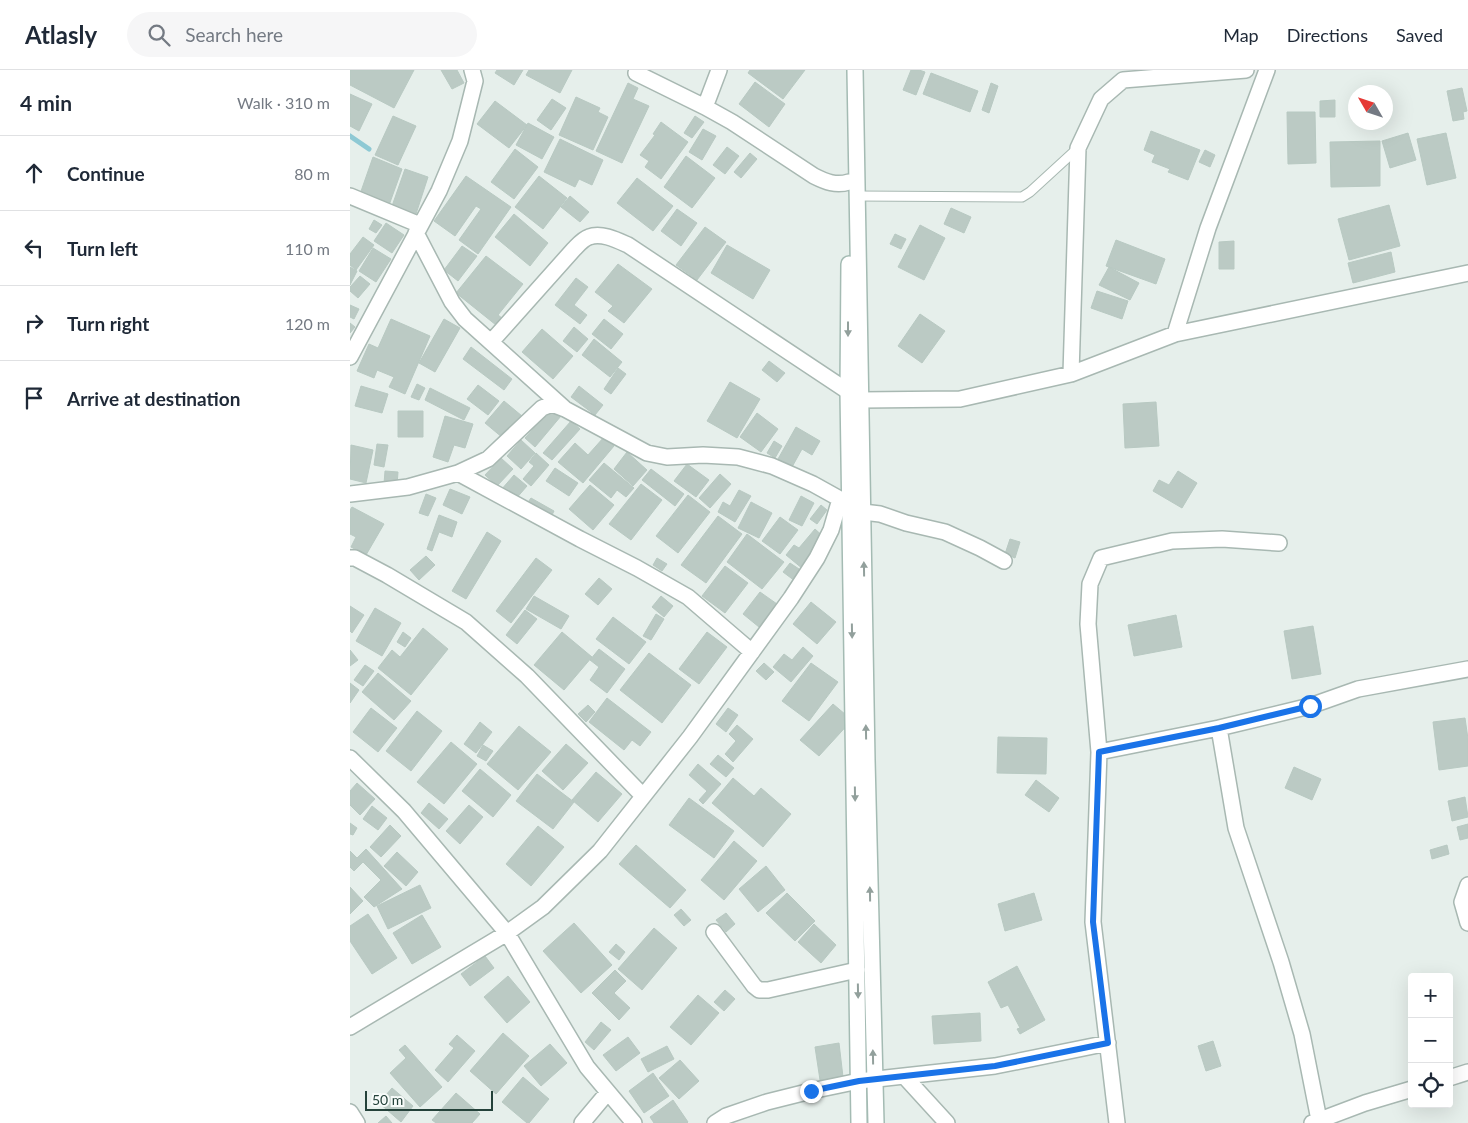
<!DOCTYPE html>
<html lang="en">
<head>
<meta charset="utf-8">
<style>
  :root { --surface:#fff; --page:#f6f6f7; --text:#1f2937; --muted:#747a83; --line:#e0e1e3 }
  body { margin:0; font-family:Lato,sans-serif; background:var(--page); color:var(--text) }
  .controls { position:absolute; right:15px; bottom:15px; display:grid; overflow:hidden; border-radius:5px; box-shadow:0 5px 20px #0002 }
  .controls button { width:45px; height:45px; display:grid; place-items:center; padding:0; border:0; border-bottom:1px solid var(--line); background:var(--surface); color:var(--text); font:25px sans-serif }
  .compass { position:absolute; left:998px; top:15px; width:45px; height:45px; border-radius:50%; background:var(--surface); box-shadow:0 5px 20px #0002; rotate:309deg }
  .scale { position:absolute; left:15px; bottom:12px; width:128px; box-sizing:border-box; padding-left:5px; border:2px solid #24423a; border-top:0; font-size:14px; line-height:18px; white-space:nowrap; color:#24423a; -webkit-text-stroke:4px #f7fbf9; paint-order:stroke }
  .stop { position:absolute; width:15px; height:15px; margin:-11px; border:4px solid #1a73e8; border-radius:50%; background:#fff }
  .stop.end { background:#1a73e8; border-color:#fff; box-shadow:0 1px 5px #0008 }
  .list { margin:0; padding:0; list-style:none }
  h2 { display:flex; justify-content:space-between; align-items:center; height:65px; margin:0; padding:0 20px; font-size:21px }
  h2 small { font-size:16px; font-weight:400; color:var(--muted) }
  .list li { display:grid; grid-template-columns:32px 1fr auto; gap:15px; align-items:center; box-sizing:border-box; height:75px; padding:0 20px; border-top:1px solid var(--line) }
  .list b { display:block; font-size:19px; white-space:nowrap }
  .list em { font-size:16px; font-style:normal; color:var(--muted) }
  .icon { flex:none; width:28px; height:28px; fill:none; stroke:currentColor; stroke-width:2; stroke-linecap:round; stroke-linejoin:round }
  .map { position:relative; flex:none; width:1118px; height:1053px; overflow:hidden }
  header { display:flex; align-items:center; gap:30px; box-sizing:border-box; height:70px; padding:0 25px; background:var(--surface); border-bottom:1px solid var(--line) }
  header strong { font-size:24px }
  nav { display:flex; gap:28px; margin-inline-start:auto; font-size:18px }
  .search { width:350px; height:45px; background:var(--page); display:flex; align-items:center; gap:12px; box-sizing:border-box; padding:0 18px; border-radius:28px; color:var(--muted); font-size:19px }
  main { display:flex }
  aside { flex:1; background:var(--surface) }
  .map>svg:first-child { display:block }
  .lines { fill:none; stroke-linecap:round; stroke-linejoin:round }
  .stream { stroke:#8ec9d4; stroke-width:5 }
  .building { fill:#bbcac4; stroke:#b8c9c2 }
  .service-casing { stroke:#a8b8b2; stroke-width:11 }
  .minor-casing { stroke:#a8b8b2; stroke-width:18 }
  .secondary-casing { stroke:#a4bbb3; stroke-width:18 }
  .service { stroke:#fff; stroke-width:9 }
  .minor { stroke:#fff; stroke-width:15 }
  .secondary { stroke:#fff; stroke-width:15 }
  .oneway { fill:#92a09c }
  .route { stroke:#1a73e8; stroke-width:6 }
</style>
</head>
<body>
<header>
<strong>Atlasly</strong>
<div class="search"><svg class="icon" aria-label="search" viewBox="0 0 24 24"><circle cx="10" cy="10" r="6"/><path d="M15 15l6 6"/></svg>Search here</div>
<nav><a>Map</a><a>Directions</a><a>Saved</a></nav>
</header>
<main>
<aside>
<h2>4 min<small>Walk · 310 m</small></h2>
<ul class="list">
<li><svg class="icon" aria-label="ahead" viewBox="0 0 24 24"><path d="M12 20V5M6 11l6-6 6 6"/></svg><div><b>Continue</b></div><em>80 m</em></li>
<li><svg class="icon" aria-label="left" viewBox="0 0 24 24"><path d="M17 20v-9H6M10 6l-5 5 5 5"/></svg><div><b>Turn left</b></div><em>110 m</em></li>
<li><svg class="icon" aria-label="right" viewBox="0 0 24 24"><path d="M7 20v-9h11M14 6l5 5-5 5"/></svg><div><b>Turn right</b></div><em>120 m</em></li>
<li><svg class="icon" aria-label="arrive" viewBox="0 0 24 24"><path d="M6 21V4h12l-3 4 3 4H6"/></svg><div><b>Arrive at destination</b></div></li>
</ul>
</aside>
<div class="map">
<svg width="1118" height="1053" viewBox="0 0 1118 1053">
  <rect width="100%" height="100%" fill="#e6efeb"/>
  <g class="lines">
    <path class="stream" d="M0 66 19 79"/>
  </g>
  <path class="building" d="M0 0H64L44 38 0 15Z
    M91 0H107L114 13 102 19Z
    M147 0H173L164 15 145 3Z
    M179 0H222L210 23 176 5Z
    M400 0H455L433 29 398 3Z
    M561 0H569L575 2 566 25 553 20Z
    M581 3 628 21 620 42 573 24Z
    M405 12 435 34 419 57 389 34Z
    M278 13 288 18 283 29 299 36 272 93 246 81Z
    M641 13 648 16 639 43 632 40Z
    M1112 18 1117 41 1113 42 1114 49 1103 51 1097 21Z
    M0 24 22 34 9 61 0 56Z
    M226 27 250 38 248 42 258 47 243 80 209 65Z
    M202 29 216 38 201 60 187 50Z
    M985 30V47H970V31Z
    M145 31 177 55 159 78 127 54Z
    M937 42H965L966 93 938 94Z
    M43 46 66 56 48 95 25 85Z
    M345 46 354 52 342 68 334 63Z
    M311 52 338 72 311 109 295 97 299 91 290 85 305 65 303 64Z
    M178 53 204 67 192 89 166 75Z
    M353 59 366 66 352 90 339 82Z
    M801 61 850 80 838 110 818 102 820 99 802 92 805 85 794 80Z
    M1058 63 1066 90 1040 98 1032 71Z
    M1096 63 1106 108 1077 115 1067 69Z
    M210 69 253 90 242 115 229 109 225 117 194 102Z
    M1030 71V116L981 117 980 72Z
    M377 77 389 86 375 104 363 95Z
    M165 79 188 97 164 129 141 112Z
    M855 80 865 85 860 97 849 92Z
    M400 83 407 89 391 108 384 102Z
    M336 86 365 108 342 138 314 117Z
    M23 87 52 99 38 138 9 127Z
    M55 99 78 107 65 147 41 139Z
    M116 106 161 137 128 184 109 170 131 139 126 136 105 166 84 151Z
    M189 106 217 128 193 159 165 137Z
    M287 108 323 136 303 161 267 133Z
    M220 126 239 142 230 152 211 137Z
    M1039 135 1050 176 999 190 988 149Z
    M601 138 621 147 614 163 594 154Z
    M327 139 347 153 331 176 311 161Z
    M164 144 198 173 180 196 145 167Z
    M24 150 32 155 26 163 19 159Z
    M36 153 54 165 42 183 24 171Z
    M570 155 595 168 574 210 548 197Z
    M355 157 376 172 347 210 326 195Z
    M545 164 556 169 551 179 540 174Z
    M13 167 24 175 6 200 0 195V184Z
    M766 170 815 189 806 214 756 196Z
    M884 171V199H869V172Z
    M377 175 420 200 403 229 361 203Z
    M112 176 127 186 108 211 94 200Z
    M23 178 41 189 26 212 9 201Z
    M1041 182 1045 202 1003 213 998 193Z
    M136 186 173 214 148 245 157 252 151 259 106 223Z
    M268 194 302 219 274 253 258 241 263 236 245 222Z
    M0 197 7 201 0 215Z
    M759 197 789 213 780 230 749 215Z
    M10 206 20 214 8 228 0 221V217Z
    M226 208 238 217 224 235 237 245 230 254 205 235Z
    M747 221 778 231 772 249 741 238Z
    M0 235 9 239 4 249 0 247Z
    M570 244 595 261 572 293 548 276Z
    M41 249 80 266 55 324 39 317 44 307 27 300 24 308 7 301 19 274 28 278Z
    M94 249 110 258 85 302 69 293Z
    M254 249 273 264 261 279 242 264Z
    M0 253 5 257 0 263Z
    M224 257 238 269 227 282 213 271Z
    M192 259 223 286 203 309 172 282Z
    M244 269 272 292 260 307 232 285Z
    M121 277 162 309 154 320 113 289Z
    M419 291 435 303 427 312 412 300Z
    M268 298 276 304 261 324 254 319Z
    M380 312 410 329 387 368 357 351Z
    M67 314 75 318 69 330 61 327Z
    M128 315 149 331 138 345 117 329Z
    M11 316 38 324 32 343 5 336Z
    M229 316 253 335 245 345 221 327Z
    M80 318 120 338 114 350 75 330Z
    M154 331 172 346 153 368 135 353Z
    M806 332 809 376 775 378 773 334Z
    M202 338 211 346 185 377 175 368Z
    M48 341H73V367H48Z
    M407 343 428 359 411 382 390 367Z
    M95 346 123 354 115 378 104 375 98 392 83 387Z
    M221 351 230 359 202 390 193 383Z
    M446 357 470 371 462 385 452 379 442 397 428 389Z
    M254 367 264 376 233 413 208 392 225 373 238 385Z
    M171 370 185 383 171 399 157 386Z
    M424 371 432 376 425 388 417 383Z
    M27 374 38 375 34 397 24 395Z
    M1 375 23 380 16 413 0 409Z
    M277 382 297 400 283 416 264 399Z
    M186 383 199 395 181 416 173 409 184 396 179 392Z
    M151 388 163 399 147 416 135 405Z
    M254 393 284 418 276 427 267 420 261 428 239 410Z
    M337 394 359 410 346 427 324 411Z
    M205 398 228 413 219 426 196 411Z
    M301 399 334 424 325 436 292 410Z
    M35 401 48 402 47 415 34 414Z
    M828 401 847 413 832 438 803 421 809 410 819 415Z
    M370 404 381 414 360 438 349 428Z
    M164 405 177 416 164 431 151 420Z
    M291 414 312 430 281 470 259 454Z
    M240 415 264 435 243 460 219 439Z
    M100 419 120 427 112 444 93 435Z
    M389 420 401 426 385 452 368 442 373 432 380 436Z
    M76 424 86 428 78 446 69 443Z
    M338 425 360 442 328 483 306 466Z
    M451 426 464 433 452 456 439 450Z
    M181 428 204 441 200 449 176 435Z
    M401 432 422 443 409 468 388 458Z
    M471 435 477 440 467 454 460 449Z
    M2 437 34 454 16 485 1 477 6 467 0 464V440Z
    M89 445 107 452 102 467 89 462 82 481 77 479Z
    M368 446 392 464 356 513 331 495Z
    M430 447 448 460 430 484 412 471Z
    M465 459 476 469 453 499 436 485 444 475 449 478Z
    M137 462 151 471 116 529 102 521Z
    M397 464 434 492 412 519 377 492Z
    M660 469 670 472 665 488 655 484Z
    M76 486 85 495 69 510 60 500Z
    M186 488 202 500 161 553 146 541Z
    M307 488 317 494 312 501 303 495Z
    M440 493 452 501 445 511 433 502Z
    M375 496 398 513 375 543 352 526Z
    M249 508 262 519 248 535 235 524Z
    M410 522 427 534 409 557 393 544Z
    M184 526 219 546 211 559 176 539Z
    M311 526 323 536 314 547 302 537Z
    M461 532 486 552 467 574 443 554Z
    M0 536 14 545 2 563 0 561Z
    M25 538 51 553 32 586 6 571Z
    M175 540 187 549 167 574 156 565Z
    M306 544 314 549 301 570 293 566Z
    M826 545 832 577 784 586 778 555Z
    M263 547 296 572 279 594 246 569Z
    M963 556 971 604 942 609 934 561Z
    M73 558 98 579 61 625 28 598 42 580 50 587Z
    M53 562 61 568 55 577 47 572Z
    M212 562 242 587 214 620 184 595Z
    M357 562 377 577 349 614 329 599Z
    M453 577 463 586 441 612 423 597 434 584 442 590Z
    M249 579 275 599 257 623 240 610 249 597 240 590Z
    M0 580 8 590 0 596Z
    M299 583 341 615 312 653 270 620Z
    M414 593 424 602 416 610 406 601Z
    M461 593 488 612 459 651 432 631Z
    M15 595 24 601 13 616 4 610Z
    M28 603 61 631 44 650 12 622Z
    M0 613 9 620 0 633Z
    M257 628 301 662 290 676 282 670 274 680 239 652Z
    M483 634 502 650 469 686 450 670Z
    M238 635 245 642 236 652 228 644Z
    M21 638 47 658 28 682 3 662Z
    M378 638 388 645 376 662 366 654Z
    M67 641 92 661 61 701 36 681Z
    M1115 648 1118 669V696L1089 700 1083 652Z
    M130 652 142 662 126 683 114 674Z
    M387 655 403 669 383 692 375 684 386 671 379 664Z
    M169 656 201 682 168 720 137 694Z
    M648 667 697 668 696 704 647 703Z
    M101 672 127 694 94 734 67 712Z
    M216 674 238 693 213 720 192 701Z
    M133 675 143 681 136 691 127 686Z
    M368 685 384 698 376 707 360 694Z
    M348 694 371 714 353 734 349 730 357 721 339 705Z
    M944 697 971 709 962 730 935 718Z
    M130 699 161 725 143 747 112 721Z
    M246 702 272 724 248 752 222 730Z
    M187 704 224 732 203 759 166 731Z
    M383 708 404 726 411 718 441 744 413 777 362 733Z
    M686 710 709 728 699 742 675 725Z
    M7 713 25 729 10 745 0 735V721Z
    M1115 727 1118 747 1102 751 1098 731Z
    M339 728 384 761 364 788 319 755Z
    M79 733 98 749 89 759 71 743Z
    M119 735 133 747 110 774 96 761Z
    M22 736 37 748 28 760 13 749Z
    M0 753 7 758 3 765 0 764Z
    M1118 754V768L1110 770 1107 757Z
    M40 755 51 766 31 787 20 777Z
    M188 756 214 777 181 816 156 794Z
    M384 771 407 791 374 830 351 810Z
    M286 775 336 820 320 838 269 794Z
    M1097 775 1099 784 1082 789 1080 780Z
    M16 779 52 819 24 837 14 827 31 810 13 792 4 801 0 797V781L7 788Z
    M47 782 68 802 56 816 34 796Z
    M416 796 435 820 408 842 389 819Z
    M70 815 81 838 38 859 27 836Z
    M0 817 13 831 0 844Z
    M437 823 465 851 445 871 416 843Z
    M684 823 692 850 655 861 648 834Z
    M331 839 341 850 334 856 324 845Z
    M376 843 385 854 376 862 366 850Z
    M18 844 47 888 22 904 0 871V856Z
    M72 845 91 877 62 894 43 863Z
    M224 853 262 895 231 923 193 881Z
    M464 854 486 875 471 893 448 872Z
    M304 858 327 878 292 920 268 899Z
    M266 874 275 882 269 890 259 882Z
    M135 886 144 898 120 916 111 904Z
    M667 896 695 950 670 964 667 959 670 958 658 935 651 938 638 912Z
    M265 900 276 911 264 923 280 938 269 950 242 923Z
    M158 906 180 932 157 953 134 927Z
    M375 920 385 929 374 941 364 932Z
    M348 925 369 943 341 975 320 957Z
    M630 943 631 971 584 974 582 946Z
    M251 952 261 960 244 980 235 972Z
    M153 963 179 986 146 1024 120 1001Z
    M107 965 125 981 98 1012 85 1000 104 978 99 974Z
    M278 967 290 983 266 1001 253 985Z
    M863 971 871 996 856 1001 848 976Z
    M489 973 493 1007 470 1010 465 977Z
    M200 974 217 993 191 1016 174 996Z
    M55 975 92 1017 70 1037 40 1003 56 988 49 980Z
    M317 976 324 989 298 1002 291 989Z
    M330 990 349 1011 329 1029 309 1008Z
    M303 1003 319 1026 294 1043 279 1021Z
    M173 1007 199 1029 179 1053H177L152 1032Z
    M42 1018 63 1036 51 1052 29 1033Z
    M106 1023 130 1044 122 1053H86L82 1050Z
    M323 1030 338 1052 337 1053H304L300 1047Z
    M36 1046 42 1053H28Z"/>
  <g class="lines">
    <defs>
      <path id="service" d="M507 126 672 127 680 122 728 78"/>
      <path id="minor" d="M369 0 355 37 382 52 464 106C476 112 486 116 499 112
        M917 0 858 158 825 264 1118 203
        M286 3 355 37
        M0 126 70 155
        M66 163 102 232 115 249 214 338
        M141 272 224 179C228 175 233 169 239 167 251 162 267 170 278 175L511 330 610 329 721 304 825 264
        M0 287 89 121 110 71 125 11 122 0
        M721 304 728 78 751 29 773 10 896 0
        M108 403 230 469 287 498 338 527 402 582
        M0 424 58 417 108 403 138 389 192 338 202 334 215 339 297 383 317 387 353 385 388 387 422 396 463 414 490 429 501 433 513 442 530 444 556 453 595 462 630 478 654 491
        M0 488H5L37 505 116 552 177 606 293 726
        M749 682 869 658
        M0 688 54 741 157 863 237 997 284 1053
        M1118 815 1112 832 1118 853
        M364 862 404 916 409 920H418L507 900
        M0 957 157 863 193 837 250 781 340 667 441 528 467 488 481 460 490 429
        M554 1006 645 996 758 973
        M1099 1008 1118 1002
        M0 1042 7 1053
        M969 1050 952 964 931 892 886 758 869 658 960 636 1008 619 1118 599
        M232 1053 258 1022
        M365 1053 376 1046 417 1032 461 1021 509 1011 554 1006 597 1053
        M767 1053 743 852 749 682 738 554 740 514 751 488 822 471 872 469 929 473
        M962 1053 1015 1033 1062 1019"/>
      <path id="secondary" d="M505 0 517 690 526 1053
        M499 194 498 321 509 1053"/>
    </defs>
    <use href="#service" class="service-casing"/>
    <use href="#minor" class="minor-casing"/>
    <use href="#secondary" class="secondary-casing"/>
    <use href="#service" class="service"/>
    <use href="#minor" class="minor"/>
    <use href="#secondary" class="secondary"/>
  </g>
  <defs><path id="oneway-solid" d="M-6-.8H1V-3.2L6.5 0L1 3.2V.8H-6Z" transform="scale(1.25)"/></defs>
  <g class="oneway">
    <use href="#oneway-solid" transform="translate(498 259) rotate(90)"/>
    <use href="#oneway-solid" transform="translate(514 499) rotate(-91)"/>
    <use href="#oneway-solid" transform="translate(502 561) rotate(89)"/>
    <use href="#oneway-solid" transform="translate(516 662) rotate(-91)"/>
    <use href="#oneway-solid" transform="translate(505 724) rotate(89)"/>
    <use href="#oneway-solid" transform="translate(520 824) rotate(-91)"/>
    <use href="#oneway-solid" transform="translate(508 921) rotate(89)"/>
    <use href="#oneway-solid" transform="translate(523 987) rotate(-91)"/>
  </g>
  <g class="lines">
    <path class="route" d="M461 1021 509 1011 645 996 758 973 743 852 749 682 869 658 960 636"/>
  </g>
</svg>
<div class="controls">
<button>+</button>
<button>−</button>
<button><svg class="icon" aria-label="locate" viewBox="0 0 24 24"><circle cx="12" cy="12" r="6"/><path d="M12 2v4M12 18v4M2 12h4M18 12h4"/></svg></button>
</div>
<svg class="compass" viewBox="-18 -18 36 36"><path d="M0-13l5 13h-10z" fill="#e53935"/><path d="M0 13l5-13h-10z" fill="#747a83"/></svg>
<div class="scale">50 m</div>
<div class="stop" style="left:960px;top:636px"></div>
<div class="stop end" style="left:461px;top:1021px"></div>
</div>
</main>
</body>
</html>
